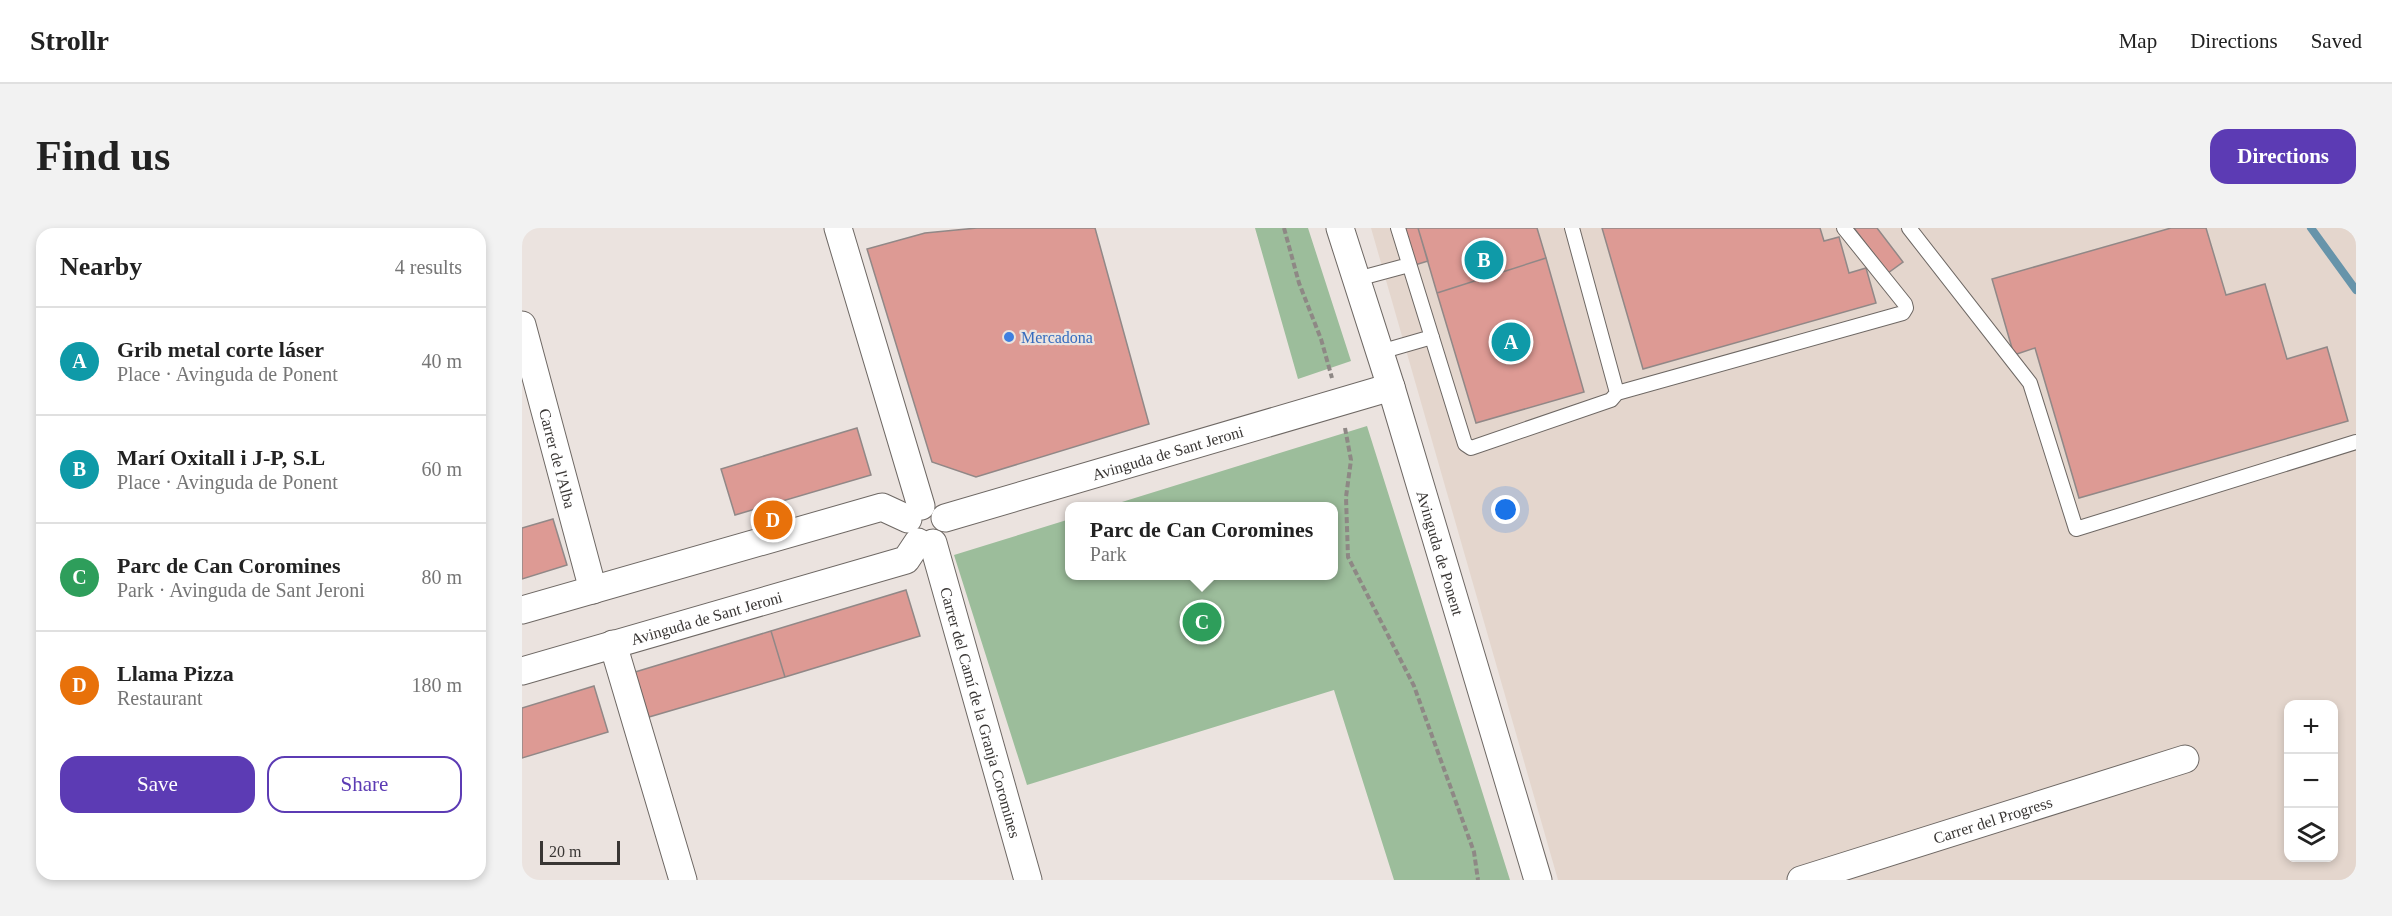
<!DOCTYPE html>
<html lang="en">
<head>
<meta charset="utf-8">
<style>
  :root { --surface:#fff; --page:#f2f2f2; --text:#222; --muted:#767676; --line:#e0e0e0; --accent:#5c3bb4 }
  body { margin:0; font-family:Georgia,serif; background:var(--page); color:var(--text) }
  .controls { position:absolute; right:18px; bottom:18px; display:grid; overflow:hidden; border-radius:12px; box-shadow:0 3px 9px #0003 }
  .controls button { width:54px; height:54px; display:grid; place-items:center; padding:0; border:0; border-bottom:2px solid var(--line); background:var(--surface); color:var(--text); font:30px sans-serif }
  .scale { position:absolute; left:18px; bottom:15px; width:80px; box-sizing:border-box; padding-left:6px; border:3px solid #393634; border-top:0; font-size:16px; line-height:21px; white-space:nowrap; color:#393634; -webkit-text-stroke:4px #ebe3df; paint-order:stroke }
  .you { position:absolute; left:984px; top:282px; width:21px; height:21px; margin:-15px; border:4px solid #fff; border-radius:50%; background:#1a73e8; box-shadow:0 0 0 9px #1a73e833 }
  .badge { display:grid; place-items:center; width:39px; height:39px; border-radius:50%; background:var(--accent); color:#fff; font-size:20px; font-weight:700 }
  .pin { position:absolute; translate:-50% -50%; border:3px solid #fff; box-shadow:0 2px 6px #0006 }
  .popup { position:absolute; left:543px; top:274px; width:273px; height:78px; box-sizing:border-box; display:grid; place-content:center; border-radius:12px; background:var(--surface); filter:drop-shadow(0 2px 4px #0005); font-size:20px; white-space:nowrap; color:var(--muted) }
  .popup b { font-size:22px; color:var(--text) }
  .popup::after { content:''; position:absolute; left:50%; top:100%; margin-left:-12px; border:12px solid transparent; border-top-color:var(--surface) }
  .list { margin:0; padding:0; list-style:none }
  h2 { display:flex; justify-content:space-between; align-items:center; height:78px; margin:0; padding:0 24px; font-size:26px }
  h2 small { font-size:20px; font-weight:400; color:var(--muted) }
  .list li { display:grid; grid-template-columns:39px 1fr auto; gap:18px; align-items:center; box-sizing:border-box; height:108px; padding:0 24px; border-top:2px solid var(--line) }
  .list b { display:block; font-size:22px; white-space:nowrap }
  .list p { margin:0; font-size:20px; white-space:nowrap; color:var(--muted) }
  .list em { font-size:20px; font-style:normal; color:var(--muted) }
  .actions { display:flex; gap:12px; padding:18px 24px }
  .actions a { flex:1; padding:14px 0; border:2px solid var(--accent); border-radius:18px; text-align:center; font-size:21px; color:var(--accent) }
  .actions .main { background:var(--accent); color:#fff }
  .icon { flex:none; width:33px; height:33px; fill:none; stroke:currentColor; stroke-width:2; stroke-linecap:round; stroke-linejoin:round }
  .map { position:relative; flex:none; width:1834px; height:652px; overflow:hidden; border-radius:18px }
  header { display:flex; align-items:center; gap:36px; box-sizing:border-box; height:84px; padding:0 30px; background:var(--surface); border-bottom:2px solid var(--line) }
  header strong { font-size:28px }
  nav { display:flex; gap:33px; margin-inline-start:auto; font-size:21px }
  .intro { display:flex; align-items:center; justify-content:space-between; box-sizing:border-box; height:144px; padding:0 36px }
  h1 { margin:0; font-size:42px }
  .button { padding:15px 27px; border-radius:18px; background:var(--accent); color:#fff; font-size:21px; font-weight:700 }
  main { display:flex; gap:36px; padding:0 36px }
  aside { flex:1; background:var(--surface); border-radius:18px; box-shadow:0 3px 9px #0003 }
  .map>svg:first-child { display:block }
  .built { fill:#e4d6cd; fill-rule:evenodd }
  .green { fill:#9cbd9b }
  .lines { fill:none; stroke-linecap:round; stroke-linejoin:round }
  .stream { stroke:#6794aa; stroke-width:8 }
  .building { fill:#dd9a94; stroke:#918887; stroke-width:1.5 }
  .service-casing { stroke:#6e6864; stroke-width:16 }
  .minor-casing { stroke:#6e6864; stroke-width:29 }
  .path { stroke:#8e8885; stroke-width:4; stroke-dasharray:6 3; stroke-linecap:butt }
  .service { stroke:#fff; stroke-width:14 }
  .minor { stroke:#fff; stroke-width:27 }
  .shop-dot { fill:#3f7fe0; stroke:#ebe3df; stroke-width:2 }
  .labels { text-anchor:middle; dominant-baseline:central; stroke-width:4.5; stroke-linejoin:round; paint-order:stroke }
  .shop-label { font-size:16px; fill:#366cbe; stroke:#ebe3df; text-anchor:start }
  .street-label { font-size:16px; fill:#393634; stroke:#ebe3df }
</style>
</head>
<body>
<header>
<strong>Strollr</strong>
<nav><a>Map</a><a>Directions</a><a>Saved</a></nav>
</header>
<div class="intro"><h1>Find us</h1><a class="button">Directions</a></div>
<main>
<aside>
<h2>Nearby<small>4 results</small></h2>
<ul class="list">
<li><span class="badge" style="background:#0f9aa8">A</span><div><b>Grib metal corte láser</b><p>Place · Avinguda de Ponent</p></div><em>40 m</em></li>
<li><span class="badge" style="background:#0f9aa8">B</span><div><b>Marí Oxitall i J-P, S.L</b><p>Place · Avinguda de Ponent</p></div><em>60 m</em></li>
<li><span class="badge" style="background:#2e9e5b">C</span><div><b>Parc de Can Coromines</b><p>Park · Avinguda de Sant Jeroni</p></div><em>80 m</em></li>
<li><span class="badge" style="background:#e8710a">D</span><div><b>Llama Pizza</b><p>Restaurant</p></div><em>180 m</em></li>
</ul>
<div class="actions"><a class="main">Save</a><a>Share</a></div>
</aside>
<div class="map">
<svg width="1834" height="652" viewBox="0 0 1834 652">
  <rect width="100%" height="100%" fill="#ebe3df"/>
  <path class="built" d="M849 0H1834V652H1036ZM1766 476H1812V630H1766Z"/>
  <path class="green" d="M733 0H786L829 133 776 151Z
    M845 198 988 652H872L812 462 505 557 432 327 548 291V348H812V278H587Z"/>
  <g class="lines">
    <path class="stream" d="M1789 0 1834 62"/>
  </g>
  <path class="building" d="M455 0H573L627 196 454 249 410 234 345 21 403 5Z
    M871 0H896L906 33 883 40Z
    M896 0H1015L1024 30 915 65Z
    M1080 0H1298L1302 13 1317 9 1327 45 1344 40 1354 75 1121 141Z
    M1332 0H1355L1381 34 1366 45Z
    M1649 0H1684L1704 67 1743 56 1765 131 1805 119 1826 193 1557 270 1513 120 1492 127 1470 51Z
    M1024 30 1062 164 954 195 915 65Z
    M335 200 349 247 213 287 199 241Z
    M31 291 45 337 0 351V300Z
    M384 362 398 408 263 449 249 403Z
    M249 403 263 449 127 489 113 444Z
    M72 458 86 504 0 530V480Z"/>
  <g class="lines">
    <defs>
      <path id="service" d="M876 0 943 216 949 220 1089 172 1095 165 1381 85 1384 80 1383 76 1322 0
        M1050 0 1095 165
        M1387 0 1508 155 1554 301 1834 214
        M835 51 887 37
        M858 124 910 109"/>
      <g id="minor">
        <path d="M316 0 399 278"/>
        <path id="s1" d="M818 0 869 159 1016 652"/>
        <path id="s2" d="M0 97 71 362"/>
        <path id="s3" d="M423 290 869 159"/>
        <path id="s4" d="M411 315 506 652"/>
        <path d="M0 382 360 279 386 291"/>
        <path d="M91 416 161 652"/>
        <path id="s5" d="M0 443 384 332 396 314"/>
        <path id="s6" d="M1279 652 1663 531"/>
      </g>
    </defs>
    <use href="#service" class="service-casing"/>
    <use href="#minor" class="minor-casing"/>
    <path class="path" d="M762 0 777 55 799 111 810 150
      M823 200 829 232 824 269 826 329 892 458 952 624 956 652"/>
    <use href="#service" class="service"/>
    <use href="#minor" class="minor"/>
  </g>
  <circle class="shop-dot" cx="487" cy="109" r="6"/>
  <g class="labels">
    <g class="shop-label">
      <text x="499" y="109">Mercadona</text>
    </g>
    <g class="street-label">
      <text stroke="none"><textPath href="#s3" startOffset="232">Avinguda de Sant Jeroni</textPath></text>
      <text stroke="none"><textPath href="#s2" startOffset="138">Carrer de l'Alba</textPath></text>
      <text stroke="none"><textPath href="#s1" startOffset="340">Avinguda de Ponent</textPath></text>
      <text stroke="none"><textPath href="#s5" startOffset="192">Avinguda de Sant Jeroni</textPath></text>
      <text stroke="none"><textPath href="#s4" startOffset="176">Carrer del Camí de la Granja Coromines</textPath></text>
      <text stroke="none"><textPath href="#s6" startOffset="201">Carrer del Progress</textPath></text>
    </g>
  </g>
</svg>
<div class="controls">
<button>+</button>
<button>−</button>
<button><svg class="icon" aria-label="layers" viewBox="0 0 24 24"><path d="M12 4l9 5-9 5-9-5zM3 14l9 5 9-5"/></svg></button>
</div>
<div class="scale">20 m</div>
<div class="you"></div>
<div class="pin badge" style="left:989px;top:114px;background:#0f9aa8">A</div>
<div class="pin badge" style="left:962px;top:32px;background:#0f9aa8">B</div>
<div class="pin badge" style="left:680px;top:394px;background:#2e9e5b">C</div>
<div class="popup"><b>Parc de Can Coromines</b>Park</div>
<div class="pin badge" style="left:251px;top:292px;background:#e8710a">D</div>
</div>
</main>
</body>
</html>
